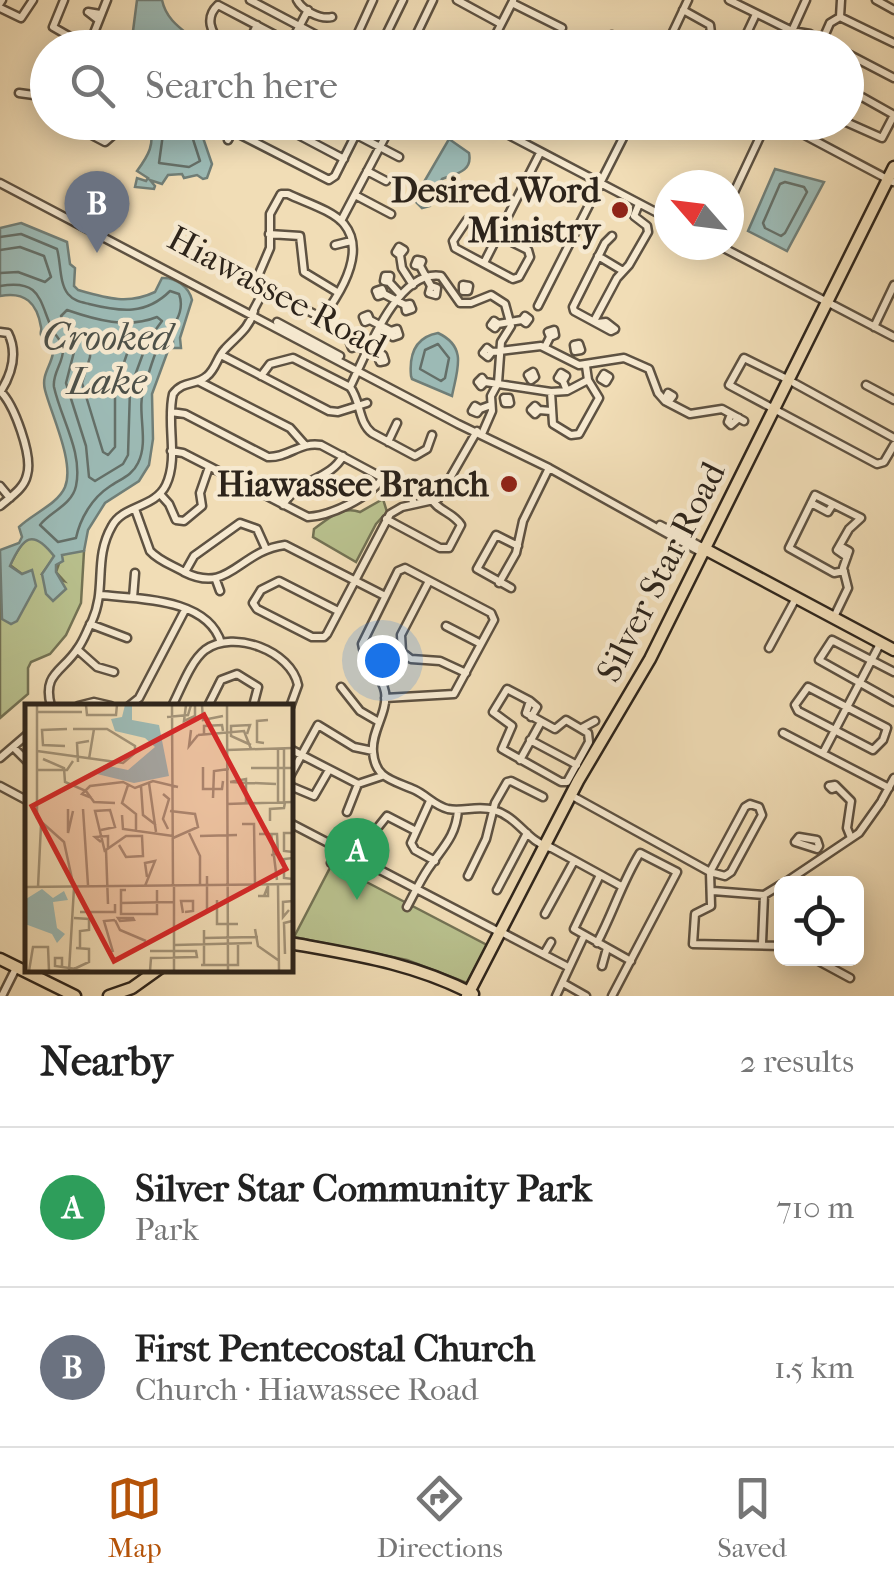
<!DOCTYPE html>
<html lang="en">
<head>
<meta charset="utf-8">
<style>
  :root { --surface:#fff; --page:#f6f6f6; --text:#222; --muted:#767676; --line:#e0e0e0; --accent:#b45309 }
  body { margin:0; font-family:"IM FELL French Canon",serif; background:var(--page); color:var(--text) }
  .controls { position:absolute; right:30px; bottom:30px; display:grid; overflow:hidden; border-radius:15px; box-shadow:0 5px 25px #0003 }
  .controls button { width:90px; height:90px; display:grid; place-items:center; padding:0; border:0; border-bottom:2px solid var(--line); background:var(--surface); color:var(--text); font:50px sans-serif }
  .compass { position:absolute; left:654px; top:170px; width:90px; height:90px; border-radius:50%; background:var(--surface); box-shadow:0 5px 25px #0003; rotate:298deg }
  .you { position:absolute; left:382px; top:660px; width:35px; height:35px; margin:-25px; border:8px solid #fff; border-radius:50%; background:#1a73e8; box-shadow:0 0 0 15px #1a73e833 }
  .badge { display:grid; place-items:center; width:65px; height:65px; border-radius:50%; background:var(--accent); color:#fff; font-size:32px; font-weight:700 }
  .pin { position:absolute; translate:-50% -82px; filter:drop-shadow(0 2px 5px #0008) }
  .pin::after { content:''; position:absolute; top:52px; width:35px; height:30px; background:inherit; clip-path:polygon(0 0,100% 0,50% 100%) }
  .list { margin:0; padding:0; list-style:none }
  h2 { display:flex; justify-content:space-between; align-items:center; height:130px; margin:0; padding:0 40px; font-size:42px }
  h2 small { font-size:32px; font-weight:400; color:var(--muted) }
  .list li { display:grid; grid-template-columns:65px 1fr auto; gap:30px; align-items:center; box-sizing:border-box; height:160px; padding:0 40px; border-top:2px solid var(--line) }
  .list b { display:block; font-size:38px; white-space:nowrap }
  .list p { margin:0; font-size:32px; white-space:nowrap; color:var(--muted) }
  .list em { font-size:32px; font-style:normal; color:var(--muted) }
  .icon { flex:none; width:55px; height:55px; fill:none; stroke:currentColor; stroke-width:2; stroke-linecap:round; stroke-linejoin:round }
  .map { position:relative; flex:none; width:894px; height:996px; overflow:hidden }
  .search { position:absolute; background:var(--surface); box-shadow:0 5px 25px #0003; left:30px; right:30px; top:30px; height:110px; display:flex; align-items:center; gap:25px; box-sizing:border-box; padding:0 35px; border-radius:55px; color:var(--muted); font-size:38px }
  .sheet { height:450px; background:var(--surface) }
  nav { display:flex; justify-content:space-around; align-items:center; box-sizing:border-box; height:140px; border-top:2px solid var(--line); background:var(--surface); font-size:28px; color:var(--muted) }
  nav a { display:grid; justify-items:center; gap:5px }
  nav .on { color:var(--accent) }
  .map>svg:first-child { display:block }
  .green { fill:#b9c18e; stroke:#737254; stroke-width:2.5 }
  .water { fill:#9cbab5; stroke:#707e77; stroke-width:2.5 }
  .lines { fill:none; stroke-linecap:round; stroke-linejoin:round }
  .shore { stroke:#646f68; stroke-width:2.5 }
  .minor-casing { stroke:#5e5242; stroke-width:11 }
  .major-casing { stroke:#2d241b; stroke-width:15 }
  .minor { stroke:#f6e9d0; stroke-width:6 }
  .major { stroke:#f1ddb6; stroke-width:10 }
  .poi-dot { fill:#8f2418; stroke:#f6e9d0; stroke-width:4 }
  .labels { text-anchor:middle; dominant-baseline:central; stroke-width:9; stroke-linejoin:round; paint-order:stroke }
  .poi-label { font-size:35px; font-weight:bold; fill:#2d241b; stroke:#f6e9d0; text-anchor:end }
  .street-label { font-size:35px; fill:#2d241b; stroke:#f6e9d0 }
  .water-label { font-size:38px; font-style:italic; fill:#4e5149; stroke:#f6e9d0 }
  .inset-road { fill:none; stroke:#a39378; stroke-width:2.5 }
  .view { fill:#d62828; fill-opacity:0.15; stroke:#d62828; stroke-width:5 }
  .inset-edge { fill:none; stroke:#2d241b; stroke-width:5 }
</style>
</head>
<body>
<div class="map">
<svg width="894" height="996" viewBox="0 0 894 996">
  <rect width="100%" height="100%" fill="#f1ddb6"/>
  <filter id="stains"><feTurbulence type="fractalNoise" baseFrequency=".002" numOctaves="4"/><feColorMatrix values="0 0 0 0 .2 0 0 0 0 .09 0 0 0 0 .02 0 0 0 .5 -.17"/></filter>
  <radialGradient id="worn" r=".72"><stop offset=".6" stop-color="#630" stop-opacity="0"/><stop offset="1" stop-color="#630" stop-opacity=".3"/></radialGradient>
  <path class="green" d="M383 499 387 512 376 524 356 562 313 537 314 529C328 519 342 505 360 512Z
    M32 537 42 540 55 556 42 574 64 581 56 572 62 555 74 550 84 551 81 603 66 635 50 654 31 662 28 668V694L0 718V587V604L22 574 10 565C16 554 20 543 32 537Z
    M332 864 487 945 467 983 407 960 294 937Z"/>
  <path class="water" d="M137 0H162C167 24 188 32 203 47H124L133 31Z
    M149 123H209L205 129H200L212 164 207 178 203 179 197 175 184 178 182 174 168 175 162 184 150 180 155 186 154 189 135 187 137 178 146 181 148 178 137 171C148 156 156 144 149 123Z
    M449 139 469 153C473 172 455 174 442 179L430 206 422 208 416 202 417 194Z
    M775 169 824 182 787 251 748 231Z
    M21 223 67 242 70 264 75 268 74 286 78 290C106 298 128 305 155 292L162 278C176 277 189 287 192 300L180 338 181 348H173V337L152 394 153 439 149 465 139 481 105 503 88 530 84 551 62 555 63 561 56 565V572L66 589 53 601 46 594 42 574 54 556C33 529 23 536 10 566L22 574 32 570 36 586 17 621 11 624 2 619 0 550 19 543 22 537 19 527C32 514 58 504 65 487 75 463 51 414 45 390 41 375 51 366 53 353 54 342 44 342 41 335 40 332 42 330 41 327 37 303 25 291 0 296V228Z
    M438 333C468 347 457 370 452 396L412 379 411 376C409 354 416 337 438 333Z"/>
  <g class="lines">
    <path class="shore" d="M160 122 163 134 159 163 189 167 200 161 191 133 194 122
      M785 182 804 187 807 192 785 233 781 236 765 228 763 223 780 184Z
      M0 237 21 234 57 249C61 262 59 283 68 294 74 301 81 302 89 304 121 312 146 315 170 291L179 294C186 312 172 329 161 342 156 347 148 376 145 385 135 410 150 439 138 463 132 476 120 479 109 487 92 498 80 519 76 538L58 542 40 525C50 512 72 505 76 486 83 452 61 419 54 387 52 373 64 362 63 349 62 340 55 336 52 329 39 300 41 279 0 286
      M0 250 20 247 44 256 51 277 45 282 18 272 0 273
      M67 310C96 320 127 329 157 317L162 321 148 340 130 389 128 455 123 464 95 481 89 477 86 446 66 383 75 348 61 316Z
      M91 334 127 338 131 342 115 389V447L108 455 103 452 82 383 90 357Z
      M438 344 449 358 445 378 441 381 420 369 425 350Z"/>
    <defs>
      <path id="minor" d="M64 0 53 27 88 47
        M250 0 341 48
        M297 0C302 10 320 20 332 17
        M373 0 358 33 360 39 377 47 382 43 403 0
        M457 0 501 24
        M729 0 792 31 810 34 836 48
        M876 0 894 10
        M0 3 2 0
        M512 3 562 28
        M0 8 21 18 33 0
        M683 10 710 25 711 33 704 48
        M840 17 894 43
        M97 19 88 12 100 14
        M792 31 806 0
        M671 36 688 0
        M88 48 107 0
        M222 48C213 33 203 19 218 5L300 48
        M246 48 257 25
        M288 48 308 10
        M410 48 433 0
        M489 48 513 1
        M606 48 612 35 635 48
        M740 48 756 14
        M819 48 830 23 840 17 841 0
        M846 53 894 78
        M846 88 894 115 882 138 846 122
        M19 93 41 96
        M41 96V107L48 112
        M67 122 105 142 113 135 114 122
        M274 122 344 159
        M332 122 399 157
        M484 122 669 219
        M780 122 893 182
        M392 124 410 134
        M233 131 329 180 335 176 362 122
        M228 140 237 122
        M367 171 386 181
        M0 183 458 424 549 468 702 553
        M281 194H288C304 202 332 210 344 224 367 252 340 294 322 318L255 283 270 248V214Z
        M355 195 391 214
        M729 203 767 122
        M467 220 528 250 530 257 519 277 513 279 455 248 453 241Z
        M341 221 393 122
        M269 234 300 236 304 272 337 292
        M335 245 351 241
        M718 245 894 337
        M400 255 404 250 399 247 396 252 400 255 402 268 413 285
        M598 256 623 271
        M484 263 540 153
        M420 266 415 265 417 260 422 261 420 266 431 286
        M389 282 390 276H385L384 281 389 282 400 294
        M463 285 469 286 468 291H463Z
        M431 286 437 288 436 295 429 293Z
        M384 294 382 289 376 291 378 296 384 294 405 305
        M410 304 412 309 406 311 405 305Z
        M538 306 623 138
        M253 311 264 290
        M525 316 529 319 526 323 522 320Z
        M370 320 368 315 363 317 365 322 370 320 391 331
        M594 321 617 278 629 265 648 232 647 226 634 216 639 204
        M277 322 340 356
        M597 323 606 322 615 329 611 331 574 311 573 307 605 243 612 236
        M498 324 495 328 491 325 494 321 498 324 522 320
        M874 327 894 285
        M397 329 399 335 393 337 391 331Z
        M0 332 8 333C18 353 12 373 1 391
        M579 344 581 350 575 351 574 345Z
        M357 346 352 348 350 343 355 341 357 346 378 357
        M545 347 550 337 548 332 554 330 555 335 550 337
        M492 352 487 348 483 353 488 357 492 352 541 346 579 365 624 358 649 369 658 393 665 401 690 414 722 409 744 421
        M221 355 329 411 338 412 367 403
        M383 355 385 361 380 362 378 357Z
        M533 372 535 377 531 380 528 375Z
        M604 374 609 377 606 382 601 379Z
        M261 376 270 364 293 358 350 387C361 401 358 422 372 433L415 456 427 449 432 435
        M789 380 744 358 729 385 877 464 884 462 894 445
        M563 381 558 378 561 373 566 376 563 381 567 391
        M200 382 290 428 305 445
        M485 382 482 378 478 382 481 386 485 382 551 392 567 391 588 380
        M794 383 894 438
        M866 385 894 400
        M350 387C366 355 397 269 441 276L460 303H471L491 295 505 304 511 326 501 342 498 383 491 396 492 411 482 434
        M0 391C14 404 33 456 27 475 24 489 10 497 0 506
        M551 392 553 424 571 435 579 434 599 398 588 380 586 366
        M668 393 673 396 670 400 666 397Z
        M504 398H509L510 403H505Z
        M480 409 475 406 472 411 477 413 480 409 491 405
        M539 410 535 414 531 410 535 406 539 410 551 411
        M171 412 185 414 268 457C288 458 301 441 321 445L409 492 414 504
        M731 414 728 422 731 425 739 418
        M388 442 397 423
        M171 451 183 453 308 517C330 516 371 497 382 478
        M0 486 10 498
        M160 494 169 504 176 520 184 521 202 506 200 493 209 467
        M811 503 828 512 833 504
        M283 505C299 478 329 481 343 456
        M135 509 150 551C159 561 172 565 184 572 230 595 238 551 285 545L385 596
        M386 519 440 548H449L461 525C453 512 437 511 430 497
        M660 525 702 547
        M844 571 834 573 789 548 815 495 861 518 849 529 837 550 847 557
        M185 572 194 556 240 523 257 529 266 549
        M216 580 220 591
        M429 581 401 635 402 652 411 659 440 661 466 673
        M499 583 516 553 523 521 549 468
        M511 588 477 569 496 535 518 546
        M101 595C139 599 208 598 221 643
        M133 598 135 573
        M338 611 279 581 261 590 253 603 257 609 312 637H324L327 634 390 514 402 507 438 499 477 431
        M834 617 848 588 843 568 849 551 840 546
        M90 624 127 638
        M446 626 481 644
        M769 648 796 598
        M78 650 97 667 114 672
        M894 672 832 640 819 660 894 702
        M341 687 360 711 379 722
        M808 687 887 728 883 740 873 750 798 711 795 705Z
        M507 689 530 701 526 713 555 729 566 720 588 733 589 742 567 782H561L502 749 512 726 493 712Z
        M385 698 454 694 494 620 491 613 405 568 398 571 362 644C364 663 382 674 385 692 388 713 371 731 373 752 375 779 393 780 415 790 426 795 435 806 448 809 463 812 478 805 494 810 518 817 527 841 550 848
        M530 701 537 707 531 717
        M51 706C42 673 63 672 78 648 84 640 87 630 92 621 107 588 93 559 112 526 123 505 155 508 166 485 179 458 166 423 173 394 183 380 196 386 207 376 216 369 217 357 225 349 237 336 249 329 254 311
        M78 706 94 702 111 706
        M129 706 139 698 185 610
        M172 706C181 689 190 662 205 650 234 629 291 651 298 685L290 707
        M208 706 221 680 237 674 258 687 253 706
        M582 728 595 721
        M783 733 889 788
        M530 740 577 765
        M13 747 28 762
        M290 749 358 784 382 776
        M823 753 880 644
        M0 758 28 734
        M520 760 541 722
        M290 776 318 725 354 747 373 751
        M0 786 28 801
        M290 786 314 796 329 770
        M835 788 832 789 829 786 835 785 851 801 847 828 851 838
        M576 798 710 872 711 906 695 914 693 944 782 946
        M882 800 894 778
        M430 801 411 843 415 850 435 861
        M750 804 759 807 762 815 731 872 725 876 710 872 745 807Z
        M347 812 358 784
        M290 823 499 932
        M379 826 387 816 416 831
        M799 837 817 840 819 846 817 849 795 842Z
        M548 846 621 886
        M331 863 347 833
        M600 875 574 929 631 961
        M468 876 486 839 495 803 507 782 511 781 543 797
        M783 884 859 833 881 802
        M497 890 527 833
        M713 891 764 895 782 884
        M407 907C414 894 420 881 428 869 442 848 456 837 458 810
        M545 914 574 861
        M505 934 568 967
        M597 943C613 913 622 882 640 853L677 872 612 996
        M762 943 764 895
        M544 954 551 942
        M813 958 850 978
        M602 966 607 948
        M563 983 586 996
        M2 996 16 968
        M556 996 584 936"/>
      <path id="major" d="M703 548 894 650
        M290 943C356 955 413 963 473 994
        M0 959 75 996
        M109 996 132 988 160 968
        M467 996 578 781 650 659 894 167"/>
    </defs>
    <use href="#minor" class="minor-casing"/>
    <use href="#major" class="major-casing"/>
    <use href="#minor" class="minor"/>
    <use href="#major" class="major"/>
  </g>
  <g class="poi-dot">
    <circle cx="620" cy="210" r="10"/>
    <circle cx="509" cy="484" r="10"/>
  </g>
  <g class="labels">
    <g class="poi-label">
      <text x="600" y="190">Desired Word<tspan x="600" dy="40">Ministry</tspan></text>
      <text x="489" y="484">Hiawassee Branch</text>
    </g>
    <g class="street-label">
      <text transform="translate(277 292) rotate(28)">Hiawassee Road</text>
      <text transform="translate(661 572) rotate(-63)">Silver Star Road</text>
    </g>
    <g class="water-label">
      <text x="107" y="337">Crooked<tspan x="107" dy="44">Lake</tspan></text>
    </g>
  </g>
  <g transform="translate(25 704)">
    <rect width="268" height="268" fill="#f1ddb6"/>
    <path d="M100 1H107V16L134 21 144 72 109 79 72 70 79 61 103 66 130 43 120 34 90 27 86 15 97 13ZM17 185 28 194 39 187 43 196 28 198 32 224 40 230 32 239 27 230 0 220 1 195Z" fill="#9cbab5"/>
    <path class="inset-road" d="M12 1V114L39 138 49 184M61 1 62 11H91L92 1M147 1 148 183M161 1 159 17 170 12V1M177 1 178 16 198 12M202 1 203 267M13 8H57M142 13 163 11 166 1M166 26 164 42 173 31M179 30V22L197 21 198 27M222 30 225 21 206 22V32L226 41M173 31 219 27 226 45M239 39 232 38V17L243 16M40 42 18 41 17 26 42 25M202 46 268 44M12 47 98 59 110 49V42L82 25H48M18 55 39 64 40 78 61 87 69 98 90 99M64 55 69 25M53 58 52 39 64 37M178 63V85H197L198 77M226 64H268M12 66H42L48 57M205 78 251 80M205 78 221 75V99M124 79 131 128M103 81 97 99 111 110V126M116 82 118 111 131 121M138 90 144 95 138 115 143 125M67 94 57 90 65 82 98 78 110 84 128 77 153 83M188 94 189 67 204 65M253 99V44M259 99V44M202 100 268 98M43 105V129L48 107M58 105 63 181M145 107 170 110 173 123 148 134M97 111 98 125 148 132M245 117V105L259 104 260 98M217 120H229L230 181M76 126 90 123 85 106 70 107 80 148M164 129 175 152V180M246 129 252 176M268 129H259V147L268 148M234 130H252L253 150 246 151M175 132 212 131M76 138 70 133 83 132V144M268 154 259 155V174L268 175M182 172V206M253 181 254 267M120 182 130 157 120 159 122 173M0 183 268 180M13 183 16 121M149 183V267M101 186H96V210H132V186M233 192H243V182L239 192M192 196V220H213M96 199 149 198M83 200 81 146 101 132H117L118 152 101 153 94 141M264 206 258 213V198L268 197M55 208H90V200M158 209 156 197H168V207L160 208M49 214 64 215V226L55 227V244M93 214H108L109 216 95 217ZM90 216 95 226 121 237M230 225 233 242 253 256M179 226V261M179 234 233 233M150 241 227 239M88 248 79 217 90 216M260 250 259 219 267 217M176 261H213V239M37 262V254H30V262L65 267M49 265 64 258V245L51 244M4 267 8 243H23L24 267M44 267 49 184M125 267 126 254 172 253 171 247H125"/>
    <path class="view" d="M179 11 261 165 89 257 7 102Z"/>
    <rect width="268" height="268" class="inset-edge"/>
  </g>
  <rect width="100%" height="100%" filter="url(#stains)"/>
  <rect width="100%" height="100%" fill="url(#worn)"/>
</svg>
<div class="controls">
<button><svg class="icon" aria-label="locate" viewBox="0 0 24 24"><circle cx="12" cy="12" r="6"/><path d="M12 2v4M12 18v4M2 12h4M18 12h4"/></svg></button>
</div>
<svg class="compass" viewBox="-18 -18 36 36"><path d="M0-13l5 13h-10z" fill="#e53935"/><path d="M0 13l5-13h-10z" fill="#767676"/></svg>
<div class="you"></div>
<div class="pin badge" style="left:357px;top:900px;background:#2e9e5b">A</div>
<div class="pin badge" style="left:97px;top:253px;background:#6b7280">B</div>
<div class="search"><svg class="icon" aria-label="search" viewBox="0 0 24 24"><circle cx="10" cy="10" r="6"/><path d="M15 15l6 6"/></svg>Search here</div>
</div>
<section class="sheet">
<h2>Nearby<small>2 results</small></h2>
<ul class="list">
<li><span class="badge" style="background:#2e9e5b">A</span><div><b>Silver Star Community Park</b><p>Park</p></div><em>710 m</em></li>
<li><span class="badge" style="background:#6b7280">B</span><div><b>First Pentecostal Church</b><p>Church · Hiawassee Road</p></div><em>1.5 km</em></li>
</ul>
</section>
<nav>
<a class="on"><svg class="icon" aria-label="map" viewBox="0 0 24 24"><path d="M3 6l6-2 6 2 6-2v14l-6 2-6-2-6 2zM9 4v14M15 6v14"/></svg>Map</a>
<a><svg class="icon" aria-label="directions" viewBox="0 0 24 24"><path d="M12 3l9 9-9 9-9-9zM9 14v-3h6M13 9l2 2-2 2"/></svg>Directions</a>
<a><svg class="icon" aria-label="saved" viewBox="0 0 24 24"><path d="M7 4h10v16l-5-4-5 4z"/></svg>Saved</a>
</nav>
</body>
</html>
